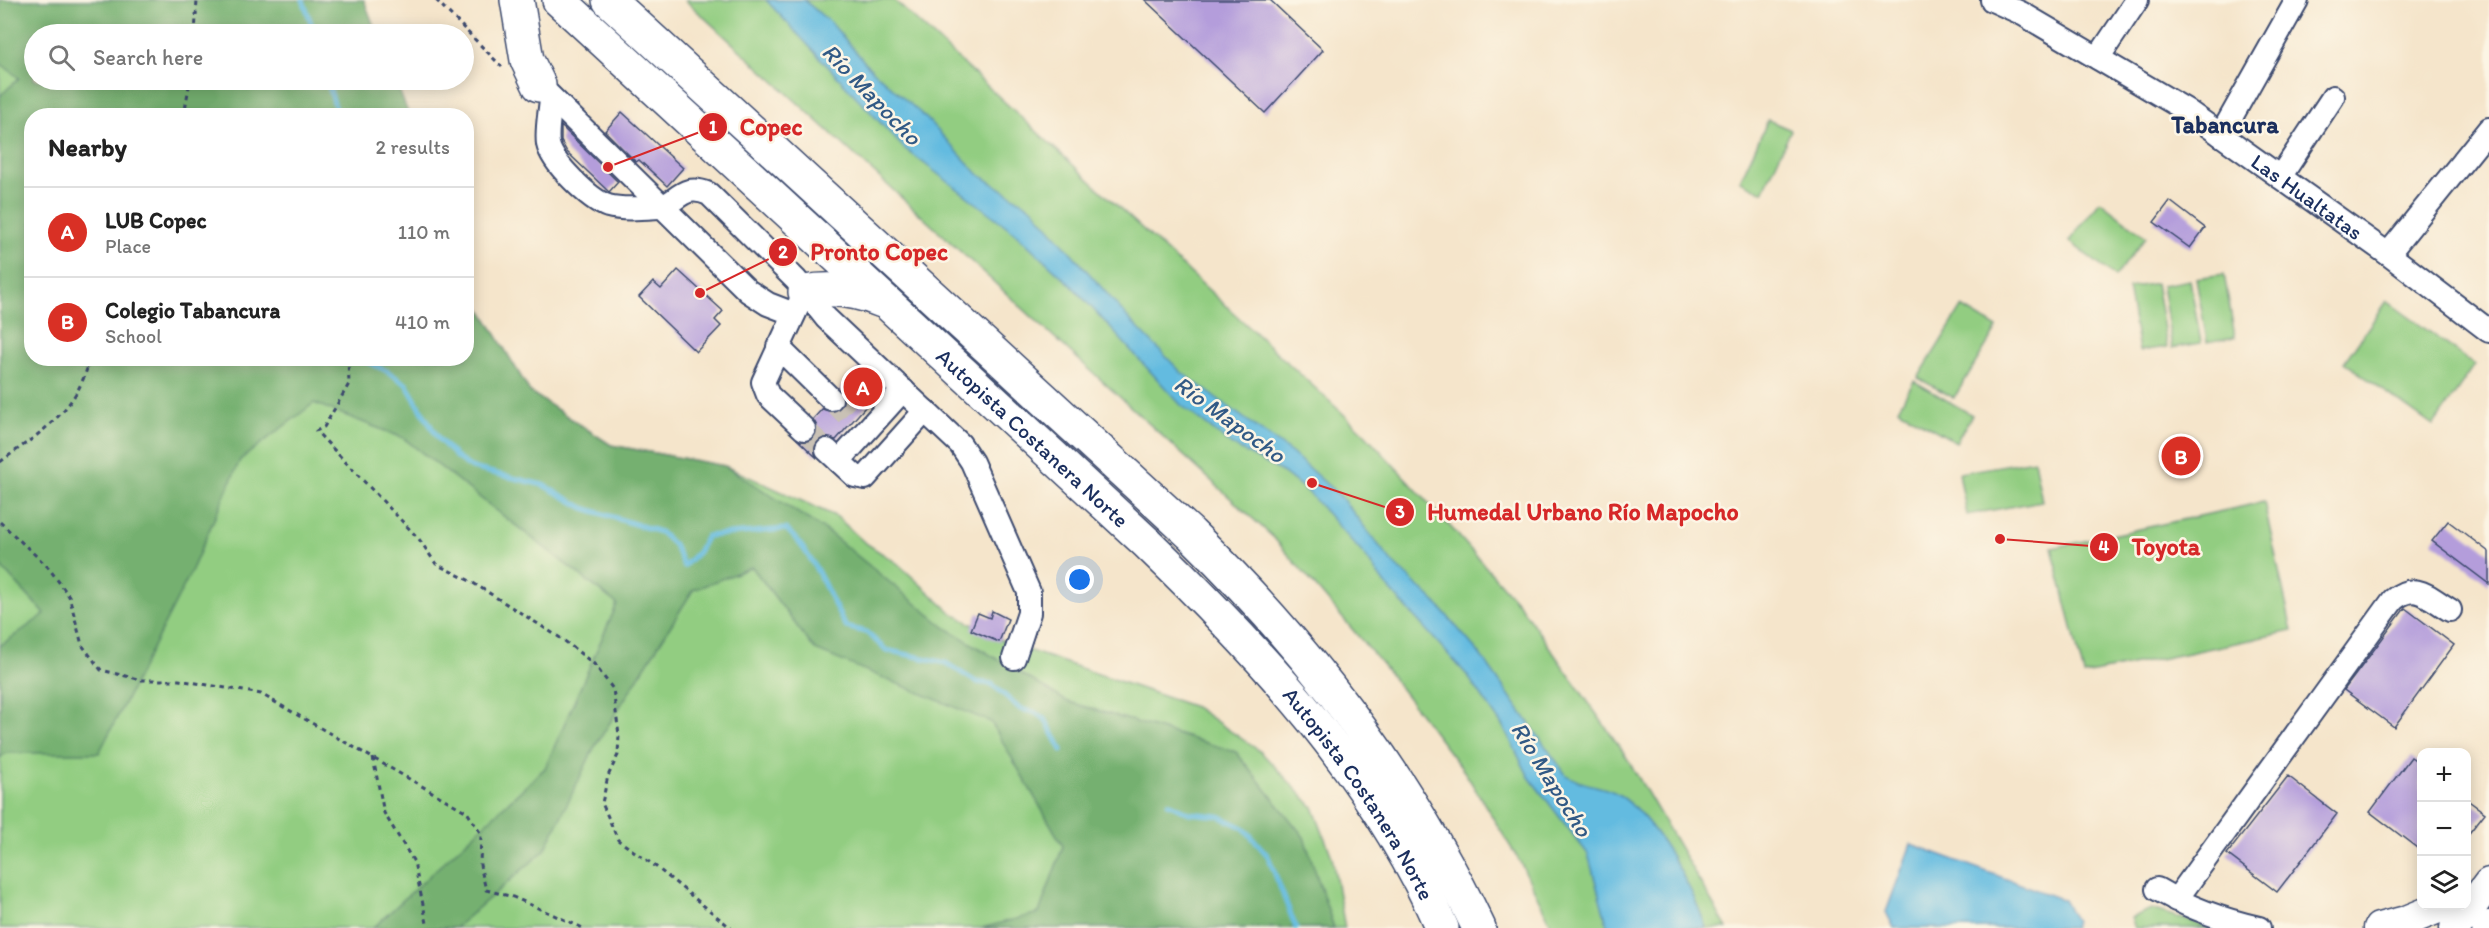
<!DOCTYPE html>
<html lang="en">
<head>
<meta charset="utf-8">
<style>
  :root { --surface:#fff; --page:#f2f2f2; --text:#222; --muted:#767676; --line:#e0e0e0; --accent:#d93025 }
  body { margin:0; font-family:Itim,sans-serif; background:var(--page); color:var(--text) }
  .controls { position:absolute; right:18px; bottom:18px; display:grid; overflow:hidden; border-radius:12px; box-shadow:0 3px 15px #0003 }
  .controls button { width:54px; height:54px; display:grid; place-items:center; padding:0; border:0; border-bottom:2px solid var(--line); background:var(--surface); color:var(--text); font:30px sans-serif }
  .you { position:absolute; left:1080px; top:580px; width:21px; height:21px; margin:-15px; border:4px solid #fff; border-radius:50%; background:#1a73e8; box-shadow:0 0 0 9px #1a73e833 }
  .badge { display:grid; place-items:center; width:39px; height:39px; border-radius:50%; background:var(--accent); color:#fff; font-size:20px; font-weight:700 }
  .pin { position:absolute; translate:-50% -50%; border:3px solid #fff; box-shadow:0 2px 6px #0006 }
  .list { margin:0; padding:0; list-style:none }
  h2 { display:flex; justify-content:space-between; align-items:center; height:78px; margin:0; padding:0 24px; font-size:26px }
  h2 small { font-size:20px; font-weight:400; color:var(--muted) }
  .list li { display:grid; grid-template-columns:39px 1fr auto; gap:18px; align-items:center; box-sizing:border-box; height:90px; padding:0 24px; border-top:2px solid var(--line) }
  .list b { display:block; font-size:22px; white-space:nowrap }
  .list p { margin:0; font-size:20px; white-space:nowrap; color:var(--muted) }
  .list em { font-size:20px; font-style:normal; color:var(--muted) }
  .icon { flex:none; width:33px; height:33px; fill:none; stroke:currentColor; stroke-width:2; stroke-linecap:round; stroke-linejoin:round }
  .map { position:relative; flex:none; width:2489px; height:928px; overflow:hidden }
  .search { position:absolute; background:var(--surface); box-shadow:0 3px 15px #0003; left:24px; top:24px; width:450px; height:66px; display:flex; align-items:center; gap:15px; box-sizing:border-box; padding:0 21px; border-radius:33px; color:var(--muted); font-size:22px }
  .panel { position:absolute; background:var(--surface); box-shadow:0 3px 15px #0003; left:24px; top:108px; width:450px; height:258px; border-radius:24px }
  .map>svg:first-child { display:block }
  .green { fill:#92cd81; stroke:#567e70; stroke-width:1.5 }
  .forest { fill:#75b06f; stroke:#487066; stroke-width:1.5 }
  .water { fill:#63bbe0; stroke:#3f759f; stroke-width:1.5 }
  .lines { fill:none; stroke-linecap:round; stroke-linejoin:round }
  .stream { stroke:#63bbe0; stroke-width:5 }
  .building { fill:#b49ddb }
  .minor-tunnel { stroke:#c9c1b5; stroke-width:22; stroke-dasharray:22 11; stroke-linecap:butt }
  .minor-casing { stroke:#3c4a6e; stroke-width:26 }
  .major-casing { stroke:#3c4a6e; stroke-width:33 }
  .highway-casing { stroke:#3c4a6e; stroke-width:36 }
  .path { stroke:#3c4a6e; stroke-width:3; stroke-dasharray:4.5 4.5; stroke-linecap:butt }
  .minor { stroke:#fff; stroke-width:22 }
  .major { stroke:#fff; stroke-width:30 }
  .highway { stroke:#fff; stroke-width:33 }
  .labels { text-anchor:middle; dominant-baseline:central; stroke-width:5; stroke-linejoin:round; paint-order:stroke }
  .street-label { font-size:22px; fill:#1b2f5e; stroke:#fcf5e5 }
  .water-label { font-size:24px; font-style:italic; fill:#315985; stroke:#fcf5e5 }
  .neighbourhood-label { font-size:24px; font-weight:bold; fill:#1b2f5e; stroke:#fcf5e5 }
  .leader { fill:none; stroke:#d62828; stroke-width:2 }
  .callout-dot { fill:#d62828; stroke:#fcf5e5; stroke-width:2 }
  .mark-label { font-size:18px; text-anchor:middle; font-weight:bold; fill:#fff }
  .callout-label { font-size:24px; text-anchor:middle; font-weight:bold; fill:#d62828; stroke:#fcf5e5; stroke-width:5; stroke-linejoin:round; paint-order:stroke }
</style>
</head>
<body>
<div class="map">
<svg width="2489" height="928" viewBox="0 0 2489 928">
  <rect width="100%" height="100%" fill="#fcf5e5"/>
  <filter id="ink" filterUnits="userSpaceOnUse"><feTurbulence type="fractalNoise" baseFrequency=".0167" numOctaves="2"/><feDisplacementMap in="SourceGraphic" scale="12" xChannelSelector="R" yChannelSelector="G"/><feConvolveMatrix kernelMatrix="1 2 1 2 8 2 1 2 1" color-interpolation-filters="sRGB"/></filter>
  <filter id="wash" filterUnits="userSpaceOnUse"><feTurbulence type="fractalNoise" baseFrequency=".008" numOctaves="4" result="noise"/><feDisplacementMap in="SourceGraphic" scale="24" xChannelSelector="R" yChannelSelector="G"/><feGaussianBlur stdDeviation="1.35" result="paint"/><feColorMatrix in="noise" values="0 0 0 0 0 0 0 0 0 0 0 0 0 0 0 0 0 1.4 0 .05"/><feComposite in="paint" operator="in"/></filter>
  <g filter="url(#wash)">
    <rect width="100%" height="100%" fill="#f5e5cb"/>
    <path class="green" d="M0 0 34 34 32 116V358H466L467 271 479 306 530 392 611 445 725 466 837 517 864 542 897 563 953 614 1007 643 1195 707 1261 752 1313 807 1332 857 1345 928H0Z
      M685 0H894L1364 433 1457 534 1521 607 1624 753 1727 928H1553L1520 862 1466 774 1382 664 1274 538Z
      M1768 120 1791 130 1763 192 1740 181Z
      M2100 201 2146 237 2115 277 2069 241Z
      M2224 274 2235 337 2207 342 2196 278Z
      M2190 280 2201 343 2172 348 2162 285Z
      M2156 283 2167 347 2139 351 2128 288Z
      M2387 301 2475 365 2433 426 2344 362Z
      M1962 307 1997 328 1954 398 1918 378Z
      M1914 381 1972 415 1956 442 1898 409Z
      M2034 460 2042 501 1967 515 1959 473Z
      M2264 502 2292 631 2084 675 2052 548Z
      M2151 909 2212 928H2135L2131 918Z"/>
    <path class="forest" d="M0 0H364L377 34H34V80H395L409 115 32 116V358H466L467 271 479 306 530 392 611 445 725 466 828 532 946 628 1066 701 1236 752 1304 837 1334 928H982L1039 913 1063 846 991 722 815 650 752 567 693 590 594 748 545 850 455 928H373L545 768 617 604 403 438 314 403 240 460 191 572 99 753H6L0 758V646L45 614 0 566V96L19 78 0 63Z"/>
    <path class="water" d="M766 0H804L832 24 868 66 927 119 978 174 1032 208 1130 320 1181 372 1293 454 1341 497 1391 561 1437 604 1479 653 1566 775C1582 786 1602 785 1618 794 1654 817 1693 888 1706 928H1608L1588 854 1529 777 1504 728 1467 675 1384 583 1366 557 1308 492 1284 473 1232 445 1181 405 1072 286 1014 232 904 148Z
      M1911 844 2064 900 2076 921 2074 928H1894L1886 912Z"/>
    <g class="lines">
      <path class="stream" d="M303 0 315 34
        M327 80 338 116
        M365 361 387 371 406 384 438 438 457 458 472 468 543 485 584 508 660 532 674 545 684 566 698 552 707 536 786 529C815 555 827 594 846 627L866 632 886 650 946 663 976 682 992 684 1020 709 1034 712 1045 719 1062 750
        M1168 803 1189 813 1219 816 1244 828 1268 856 1296 928"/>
    </g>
    <g id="blocks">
      <path class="building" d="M1145 0H1270L1323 50 1265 113Z
        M622 112 683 168 667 186 639 160 636 162 605 131Z
        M561 126 618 182 609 192 567 152 561 141Z
        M2170 201 2205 228 2190 248 2154 222Z
        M678 270 723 311 715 320 721 326 696 352 639 297 653 282 661 289Z
        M859 368 881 389 836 440 824 437 818 440 814 448 816 457 798 440 807 442 814 438 817 426 813 419 822 409 834 412 841 408 844 396 840 389Z
        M2448 521 2489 552V584L2432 541Z
        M2405 608 2454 645 2394 727 2344 690Z
        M992 611 1008 619 999 642 971 630 978 613 990 618Z
        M2411 757 2421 764V851L2370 812Z
        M2288 776 2337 814 2277 892 2227 854Z
        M2466 799 2485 813 2466 837Z"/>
    </g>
  </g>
  <g filter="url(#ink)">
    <use href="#blocks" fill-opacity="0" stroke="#3c4a6e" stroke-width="1.5"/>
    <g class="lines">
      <path class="minor-tunnel" d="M831 399 853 421
        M804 429 827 450"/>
      <defs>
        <g id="minor">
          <path id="s1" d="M1992 0 2021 13 2186 110 2388 254 2489 331"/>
          <path d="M2098 58 2137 0"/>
          <path d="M545 91 748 291 768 304 794 314"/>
          <path d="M551 98C550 113 546 130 548 144 552 163 590 200 608 206 622 210 644 208 659 207 677 204 682 182 709 194L796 280 826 318 960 444 972 462 1029 592V613L1014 658"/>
          <path d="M2221 135 2297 0"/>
          <path d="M2280 177 2333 97"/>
          <path d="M2388 254 2489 129"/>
          <path d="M800 302 763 382 768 395 804 429"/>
          <path d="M778 347 831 399"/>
          <path d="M827 450 855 476 865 478 925 411"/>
          <path d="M839 461 903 390"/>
          <path d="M2157 889C2189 908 2223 920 2259 928"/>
          <path d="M2176 900 2393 600C2416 581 2428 597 2450 610"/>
        </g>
        <path id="major" d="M2379 928 2406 921 2443 906
          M2455 928 2489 883
          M2487 928 2489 926"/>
        <g id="highway">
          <path d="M517 0 527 60 539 85"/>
          <path id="s2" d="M559 0 1147 543C1264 656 1376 777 1442 928"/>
          <path d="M609 0 1191 534C1310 650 1408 778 1479 928"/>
          <path d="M805 292C832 287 856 290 882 301"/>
        </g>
      </defs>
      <use href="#minor" class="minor-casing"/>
      <use href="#major" class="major-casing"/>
      <use href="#highway" class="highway-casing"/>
      <path class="path" d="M436 0 502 67
        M195 34 197 0
        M184 116 190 80
        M348 358 349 384 324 427 316 431 419 539 436 564 470 581 562 639 594 664 613 689 619 735 618 755 608 776 602 803 618 840 655 866 731 928
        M0 462C41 432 77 412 90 358
        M0 522 48 567 69 596 82 645 101 670 142 680H179L261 694 467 812 481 834 480 865 486 890 513 897 583 928
        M373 758 384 813 414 862 428 928"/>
      <use href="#minor" class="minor"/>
      <use href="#major" class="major"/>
      <use href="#highway" class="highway"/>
    </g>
  </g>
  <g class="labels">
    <g class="street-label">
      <text stroke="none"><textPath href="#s1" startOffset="372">Las Hualtatas</textPath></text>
      <text stroke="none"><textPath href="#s2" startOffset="645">Autopista Costanera Norte</textPath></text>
      <text stroke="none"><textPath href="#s2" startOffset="1130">Autopista Costanera Norte</textPath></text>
    </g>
    <g class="water-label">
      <text transform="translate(872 94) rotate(46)">Río Mapocho</text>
      <text transform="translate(1230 419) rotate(36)">Río Mapocho</text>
      <text transform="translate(1552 779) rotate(58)">Río Mapocho</text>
    </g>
    <g class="neighbourhood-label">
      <text x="2225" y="124">Tabancura</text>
    </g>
  </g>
  <path class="leader" d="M608 167L713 127M700 293L783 252M1312 483L1400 512M2000 539L2104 547"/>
  <g class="callout-dot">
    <circle cx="608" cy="167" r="6"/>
    <circle cx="700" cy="293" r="6"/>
    <circle cx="1312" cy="483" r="6"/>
    <circle cx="2000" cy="539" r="6"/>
    <circle cx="713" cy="127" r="15"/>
    <circle cx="783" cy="252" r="15"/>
    <circle cx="1400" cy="512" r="15"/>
    <circle cx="2104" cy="547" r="15"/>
  </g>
  <g class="mark-label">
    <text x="713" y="133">1</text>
    <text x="783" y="258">2</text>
    <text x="1400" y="518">3</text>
    <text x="2104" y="553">4</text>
  </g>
  <g class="callout-label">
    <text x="771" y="135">Copec</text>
    <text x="879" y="260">Pronto Copec</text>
    <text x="1583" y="520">Humedal Urbano Río Mapocho</text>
    <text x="2166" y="555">Toyota</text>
  </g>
</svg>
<div class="controls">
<button>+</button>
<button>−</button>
<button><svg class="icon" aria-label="layers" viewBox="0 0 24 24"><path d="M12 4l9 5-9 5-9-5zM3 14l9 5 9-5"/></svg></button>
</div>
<div class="you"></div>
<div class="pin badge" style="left:863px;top:387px">A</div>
<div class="pin badge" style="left:2181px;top:456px">B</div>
<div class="search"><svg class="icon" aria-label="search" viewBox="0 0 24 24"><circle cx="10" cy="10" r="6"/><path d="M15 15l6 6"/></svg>Search here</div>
<section class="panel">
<h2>Nearby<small>2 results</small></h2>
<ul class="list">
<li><span class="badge">A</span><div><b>LUB Copec</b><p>Place</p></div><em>110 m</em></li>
<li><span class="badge">B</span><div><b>Colegio Tabancura</b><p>School</p></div><em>410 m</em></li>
</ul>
</section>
</div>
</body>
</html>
